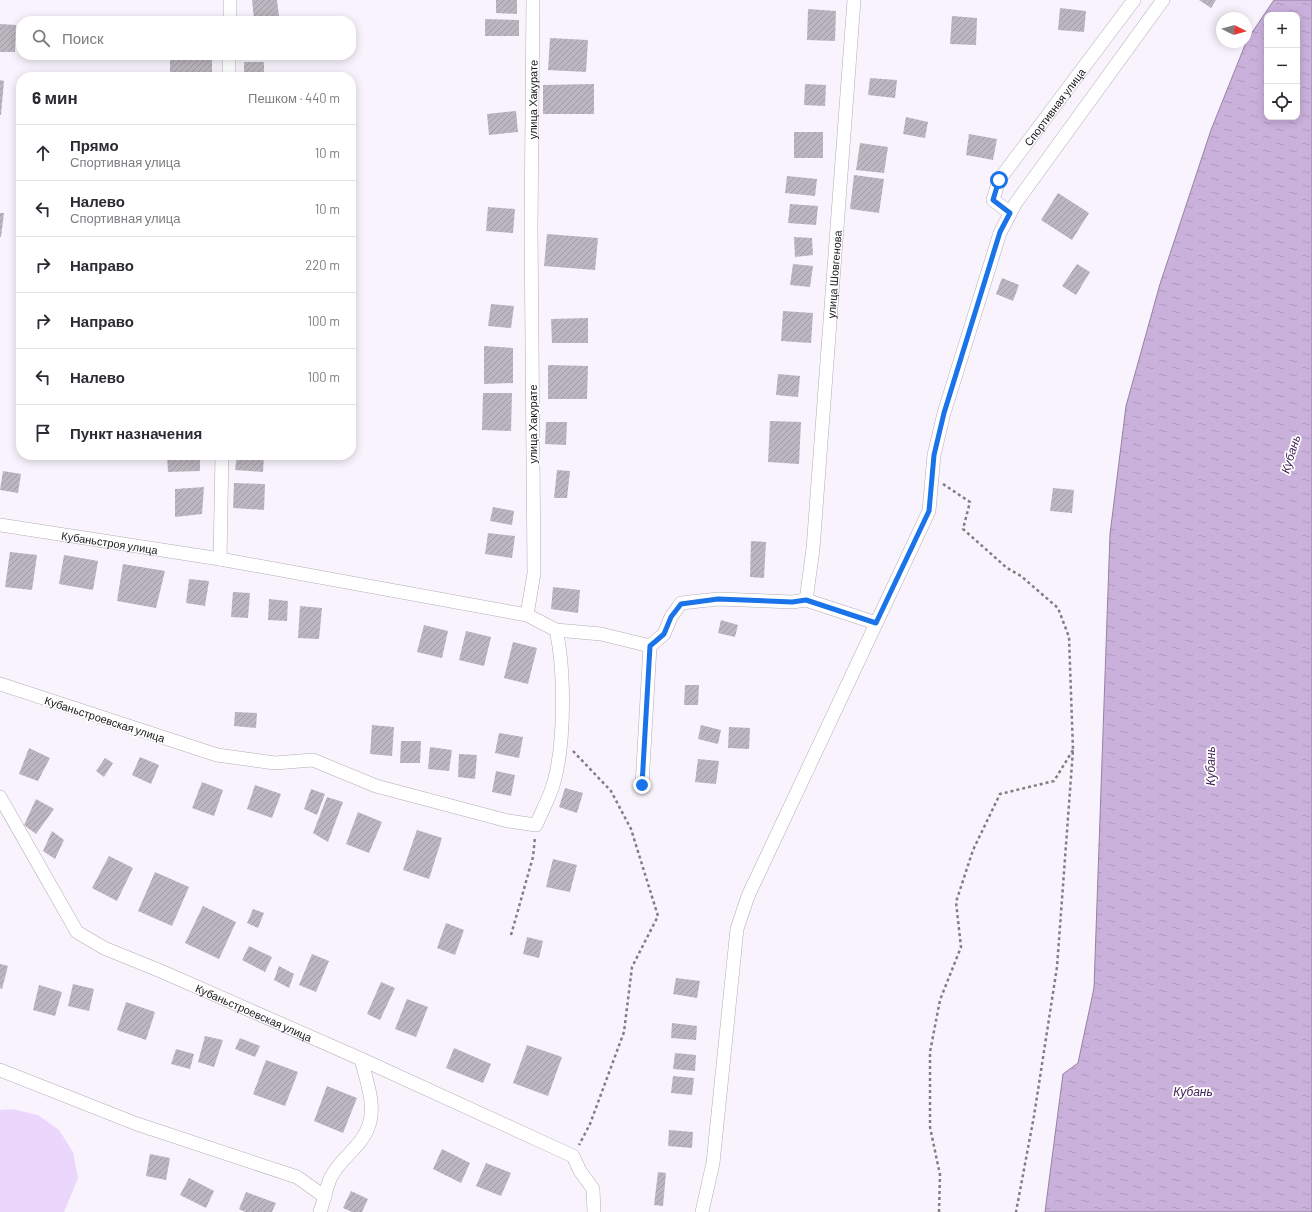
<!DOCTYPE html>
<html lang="ru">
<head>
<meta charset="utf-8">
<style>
  :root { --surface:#fff; --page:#f7f7f7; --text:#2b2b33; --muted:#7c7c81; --line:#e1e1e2 }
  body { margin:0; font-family:Barlow,sans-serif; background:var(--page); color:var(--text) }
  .controls { position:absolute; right:12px; top:12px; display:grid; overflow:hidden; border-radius:8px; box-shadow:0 2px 10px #0003 }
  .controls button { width:36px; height:36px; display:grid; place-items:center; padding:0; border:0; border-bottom:1px solid var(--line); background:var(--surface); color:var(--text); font:20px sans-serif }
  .compass { position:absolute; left:1216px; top:12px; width:36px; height:36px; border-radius:50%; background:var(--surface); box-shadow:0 2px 10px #0003; rotate:95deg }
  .stop { position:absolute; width:12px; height:12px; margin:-9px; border:3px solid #1a73e8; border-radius:50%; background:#fff }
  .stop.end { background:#1a73e8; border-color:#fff; box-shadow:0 1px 4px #0008 }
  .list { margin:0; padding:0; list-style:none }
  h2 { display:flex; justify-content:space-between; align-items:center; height:52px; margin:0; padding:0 16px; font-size:17px }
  h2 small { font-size:13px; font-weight:400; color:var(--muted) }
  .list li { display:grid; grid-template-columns:26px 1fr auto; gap:12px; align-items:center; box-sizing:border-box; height:56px; padding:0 16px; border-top:1px solid var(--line) }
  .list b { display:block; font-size:15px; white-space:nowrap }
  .list p { margin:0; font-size:13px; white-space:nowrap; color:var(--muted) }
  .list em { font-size:13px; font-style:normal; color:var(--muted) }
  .icon { flex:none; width:22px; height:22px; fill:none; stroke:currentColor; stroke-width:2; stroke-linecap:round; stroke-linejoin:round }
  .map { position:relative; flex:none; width:1312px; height:1212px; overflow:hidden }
  .search { position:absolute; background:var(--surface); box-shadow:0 2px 10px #0003; left:16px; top:16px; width:340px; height:44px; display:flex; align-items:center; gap:10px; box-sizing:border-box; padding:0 14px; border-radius:16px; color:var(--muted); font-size:15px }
  .panel { position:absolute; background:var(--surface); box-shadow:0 2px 10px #0003; left:16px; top:72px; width:340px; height:388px; border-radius:16px }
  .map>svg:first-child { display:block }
  .green { fill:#ecd7fc }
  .water { fill:url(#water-ripples); stroke:#9582a2; fill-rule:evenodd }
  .building { fill:url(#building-hatch) }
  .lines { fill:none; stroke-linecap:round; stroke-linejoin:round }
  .minor-casing { stroke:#b2adb6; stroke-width:14 }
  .path { stroke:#807d83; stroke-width:2.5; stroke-dasharray:3 3; stroke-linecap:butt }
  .minor { stroke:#fff; stroke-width:13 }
  .route { stroke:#1a73e8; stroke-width:5 }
  .labels { text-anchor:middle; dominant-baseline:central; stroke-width:3.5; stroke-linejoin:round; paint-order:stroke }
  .street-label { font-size:11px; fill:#181619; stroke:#fff }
  .water-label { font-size:12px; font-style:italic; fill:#432257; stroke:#fff }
</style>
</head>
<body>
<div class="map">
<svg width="1312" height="1212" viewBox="0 0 1312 1212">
  <defs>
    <pattern id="water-ripples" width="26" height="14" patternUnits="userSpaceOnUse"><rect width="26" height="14" fill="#cab1dc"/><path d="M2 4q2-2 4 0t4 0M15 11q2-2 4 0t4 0" fill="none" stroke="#ad98bc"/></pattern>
    <pattern id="building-hatch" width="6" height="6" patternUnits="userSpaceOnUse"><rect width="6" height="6" fill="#bbb6bf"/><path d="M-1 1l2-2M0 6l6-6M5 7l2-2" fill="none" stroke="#a09ca4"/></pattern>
  </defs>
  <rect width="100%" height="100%" fill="#f8f3fc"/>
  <path class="green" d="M12 1109 38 1115 59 1130 73 1152 78 1178 64 1212H0V1110Z"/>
  <path class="water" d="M1274 0H1312V1212H1045L1063 1074 1078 1063 1094 988 1110 534 1126 406 1160 284 1211 130 1247 40ZM1267 15H1297V117H1267Z"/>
  <path class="building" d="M252 0H277L279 16 254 19Z
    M496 0H517V14L496 13Z
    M1199 0H1216L1211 8Z
    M1060 8 1086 11 1084 32 1058 30Z
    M808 9 836 11 835 41 807 40Z
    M952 16 977 18 976 45 950 44Z
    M485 19 519 20V36H485Z
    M0 24 16 25 15 52H0Z
    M550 38 588 40 586 72 548 70Z
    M170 59H212V77H170Z
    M244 62H264V77H244Z
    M870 78 897 80 895 98 868 95Z
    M0 80 4 81 1 115H0Z
    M594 84V114H543V85Z
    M805 84 826 85 825 106 804 105Z
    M516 111 518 132 489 135 487 114Z
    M906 117 928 122 925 138 903 134Z
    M794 132H823V158H794Z
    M969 134 997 139 993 160 966 155Z
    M860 143 888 147 884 173 856 170Z
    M854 175 884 179 879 213 850 209Z
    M787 176 817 179 815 196 785 193Z
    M1058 193 1089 213 1072 240 1041 220Z
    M790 204 818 206 816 225 788 223Z
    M488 207 515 209 513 233 486 231Z
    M0 213H4L1 237H0Z
    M547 234 598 238 595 270 544 266Z
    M794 237 812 238 813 255 795 257Z
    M793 264 813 266 810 287 790 285Z
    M1077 264 1090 272 1076 295 1062 286Z
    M1002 278 1019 285 1013 301 996 294Z
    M491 304 514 306 511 328 488 326Z
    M783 311 813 313 811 343 781 341Z
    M588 318V343H552L551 319Z
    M484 346 513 348V383L484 384Z
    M548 365 588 366 587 399H548Z
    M778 374 800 376 798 397 776 395Z
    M483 393H512L511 431 482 430Z
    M770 421 801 422 799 464 768 462Z
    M546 422H567L566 445 545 444Z
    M167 455H200V471L168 472Z
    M237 455H264L263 472 235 470Z
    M557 470 570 471 567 498H554Z
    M3 471 21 474 18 493 0 490Z
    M234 483 265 484 264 510 233 508Z
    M204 487 202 514 175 517V489Z
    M1053 488 1074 490 1072 513 1050 511Z
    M493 507 514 511 512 525 490 521Z
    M488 533 515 536 512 558 485 554Z
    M751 541 766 542 764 578 750 577Z
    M10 552 37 555 32 590 5 587Z
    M64 555 98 561 93 590 59 584Z
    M123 564 165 571 156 608 117 601Z
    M189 579 209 581 205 606 186 603Z
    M553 587 580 590 578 613 551 609Z
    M233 592 250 593 248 618 231 617Z
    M269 599 288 601 287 621 268 620Z
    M300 606 322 608 319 639 298 638Z
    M721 620 738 625 735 637 718 633Z
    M424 625 448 631 442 658 417 652Z
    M466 631 491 637 484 666 459 660Z
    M513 642 537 648 528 684 504 678Z
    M685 685H699L698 705H684Z
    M235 712 257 713 256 728 234 726Z
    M372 725 394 727 392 756 370 754Z
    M701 725 721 730 718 744 698 739Z
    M729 727 750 728 749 749 728 748Z
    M499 733 523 737 519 758 495 753Z
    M401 741H421L420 763H400Z
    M430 747 452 750 449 771 428 769Z
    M29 748 50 758 38 781 19 774Z
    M459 754 477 755 475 779 458 777Z
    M140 757 159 765 151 784 132 775Z
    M105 758 113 763 104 777 96 771Z
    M698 759 719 761 716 784 695 782Z
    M496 771 515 775 511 796 492 792Z
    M202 782 223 790 214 816 192 808Z
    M255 785 281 794 272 818 247 809Z
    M565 788 583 793 577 813 559 807Z
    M311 789 325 794 317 815 304 809Z
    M327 797 343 802 328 842 313 833Z
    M36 799 54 809 36 834 24 825Z
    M358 812 382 822 369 853 346 844Z
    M417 830 442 838 429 879 403 870Z
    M52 831 64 840 55 859 43 851Z
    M109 856 133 868 117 901 92 888Z
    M553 859 577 865 570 892 546 887Z
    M155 872 189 887 172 926 138 911Z
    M203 906 236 922 219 959 185 943Z
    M253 909 264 913 258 928 247 923Z
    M446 923 464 930 455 955 437 948Z
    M527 937 543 941 539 958 523 954Z
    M249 946 272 957 265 972 242 960Z
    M312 954 329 961 316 992 299 985Z
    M0 964 8 966 2 989 0 988Z
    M279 966 294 974 289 988 274 980Z
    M676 978 700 981 697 998 673 994Z
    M381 982 395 988 380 1020 367 1014Z
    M73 984 94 989 89 1011 68 1006Z
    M39 985 62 992 55 1016 33 1010Z
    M407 999 428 1007 416 1037 395 1029Z
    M126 1002 155 1012 146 1040 117 1030Z
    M672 1023 697 1026 696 1040 671 1038Z
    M205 1036 223 1040 214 1067 198 1062Z
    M240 1038 260 1046 255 1057 235 1049Z
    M527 1045 562 1057 548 1096 513 1083Z
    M454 1048 491 1064 483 1083 446 1068Z
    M176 1049 194 1054 190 1069 171 1064Z
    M675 1053 696 1055 695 1071 673 1069Z
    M266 1060 298 1072 285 1106 253 1094Z
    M673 1076 694 1078 692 1095 671 1093Z
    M327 1086 357 1098 343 1133 314 1121Z
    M669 1130 693 1132 692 1148 668 1146Z
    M442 1149 470 1163 461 1183 433 1169Z
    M150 1154 170 1158 166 1180 146 1176Z
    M486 1163 511 1173 501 1196 476 1186Z
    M658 1172 666 1173 663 1206 654 1205Z
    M189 1178 214 1191 206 1208 180 1195Z
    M351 1191 368 1199 362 1212H352L343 1208Z
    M246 1192 276 1203 272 1212H245L239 1209Z"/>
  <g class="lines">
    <defs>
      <g id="minor">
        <path d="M230 21V0"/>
        <path d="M229 77V55"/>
        <path id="s1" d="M1010 213 993 200 999 180 1134 0"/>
        <path id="s2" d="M0 525 220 559 527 615 556 630C565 670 565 742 554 782 550 797 542 811 536 825L508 821 376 786 313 760 275 763 217 755 0 684"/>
        <path d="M220 559 222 455"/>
        <path d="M806 600 876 623"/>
        <path id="s3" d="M527 615 534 573 531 228 533 0"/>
        <path id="s4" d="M556 630 601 634 650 646 664 634 671 617 681 603 718 599 792 602 806 600 813 549 854 0"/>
        <path d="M642 785 650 646"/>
        <path id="s5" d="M0 797 77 932 104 948 163 972 361 1059 573 1156 580 1171 593 1189 594 1212"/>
        <path d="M0 1070 137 1124 297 1177 325 1197"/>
        <path d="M320 1212C324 1201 326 1187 331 1177 341 1157 362 1147 369 1125 376 1105 366 1079 361 1059"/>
        <path d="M702 1212 713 1163 737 929 748 896 929 511 934 455 944 413 1000 233 1015 204 1163 0"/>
      </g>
    </defs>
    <use href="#minor" class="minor-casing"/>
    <path class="path" d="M943 484 970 502 963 529 1007 568 1021 576 1058 608 1069 637 1073 750 1057 967 1034 1116 1016 1212
      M573 751 611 791 631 829 658 916 632 967 624 1032 590 1124 579 1145
      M511 935 533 857 535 837
      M939 1212 940 1175 930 1127V1052L940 1000 961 947 956 902 973 850 1000 794 1054 781 1073 750"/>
    <use href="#minor" class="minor"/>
  </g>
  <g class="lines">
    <path class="route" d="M642 785 650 646 664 634 671 617 681 604 718 599 792 602 806 600 876 623 929 511 934 455 944 413 1000 232 1010 213 993 200 999 180"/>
  </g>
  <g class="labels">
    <g class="street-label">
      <text stroke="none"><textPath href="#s3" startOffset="516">улица Хакурате</textPath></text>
      <text stroke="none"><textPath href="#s1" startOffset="134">Спортивная улица</textPath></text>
      <text stroke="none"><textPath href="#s4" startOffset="602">улица Шовгенова</textPath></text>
      <text transform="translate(532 424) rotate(-90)">улица Хакурате</text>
      <text stroke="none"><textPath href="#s2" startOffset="111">Кубаньстроя улица</textPath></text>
      <text transform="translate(105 719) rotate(18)">Кубаньстроевская улица</text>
      <text stroke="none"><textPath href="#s5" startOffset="350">Кубаньстроевская улица</textPath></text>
    </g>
    <g class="water-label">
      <text transform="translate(1290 454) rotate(-73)">Кубань</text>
      <text transform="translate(1210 766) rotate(-90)">Кубань</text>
      <text x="1193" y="1091">Кубань</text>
    </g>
  </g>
</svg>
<div class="controls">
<button>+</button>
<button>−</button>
<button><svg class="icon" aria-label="locate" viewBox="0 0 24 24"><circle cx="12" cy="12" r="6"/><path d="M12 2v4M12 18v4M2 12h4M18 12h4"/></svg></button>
</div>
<svg class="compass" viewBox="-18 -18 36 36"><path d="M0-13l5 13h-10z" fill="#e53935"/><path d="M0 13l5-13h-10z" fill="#7c7c81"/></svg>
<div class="stop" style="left:999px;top:180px"></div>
<div class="stop end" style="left:642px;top:785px"></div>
<div class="search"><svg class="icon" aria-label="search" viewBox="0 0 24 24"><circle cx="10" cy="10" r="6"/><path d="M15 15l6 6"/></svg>Поиск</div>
<section class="panel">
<h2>6 мин<small>Пешком · 440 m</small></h2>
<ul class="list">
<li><svg class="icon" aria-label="ahead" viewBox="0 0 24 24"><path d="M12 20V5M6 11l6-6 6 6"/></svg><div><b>Прямо</b><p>Спортивная улица</p></div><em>10 m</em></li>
<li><svg class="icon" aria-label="left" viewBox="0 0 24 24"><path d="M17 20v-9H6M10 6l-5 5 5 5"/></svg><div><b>Налево</b><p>Спортивная улица</p></div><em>10 m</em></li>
<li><svg class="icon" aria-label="right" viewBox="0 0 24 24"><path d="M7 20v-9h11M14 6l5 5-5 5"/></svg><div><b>Направо</b></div><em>220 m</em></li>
<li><svg class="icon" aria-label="right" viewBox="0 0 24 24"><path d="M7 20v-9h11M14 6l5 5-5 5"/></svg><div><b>Направо</b></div><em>100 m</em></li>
<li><svg class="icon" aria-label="left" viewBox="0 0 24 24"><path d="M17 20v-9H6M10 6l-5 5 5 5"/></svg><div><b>Налево</b></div><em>100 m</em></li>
<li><svg class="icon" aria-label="arrive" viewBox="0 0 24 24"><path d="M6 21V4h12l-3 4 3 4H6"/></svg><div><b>Пункт назначения</b></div></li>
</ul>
</section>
</div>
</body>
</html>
